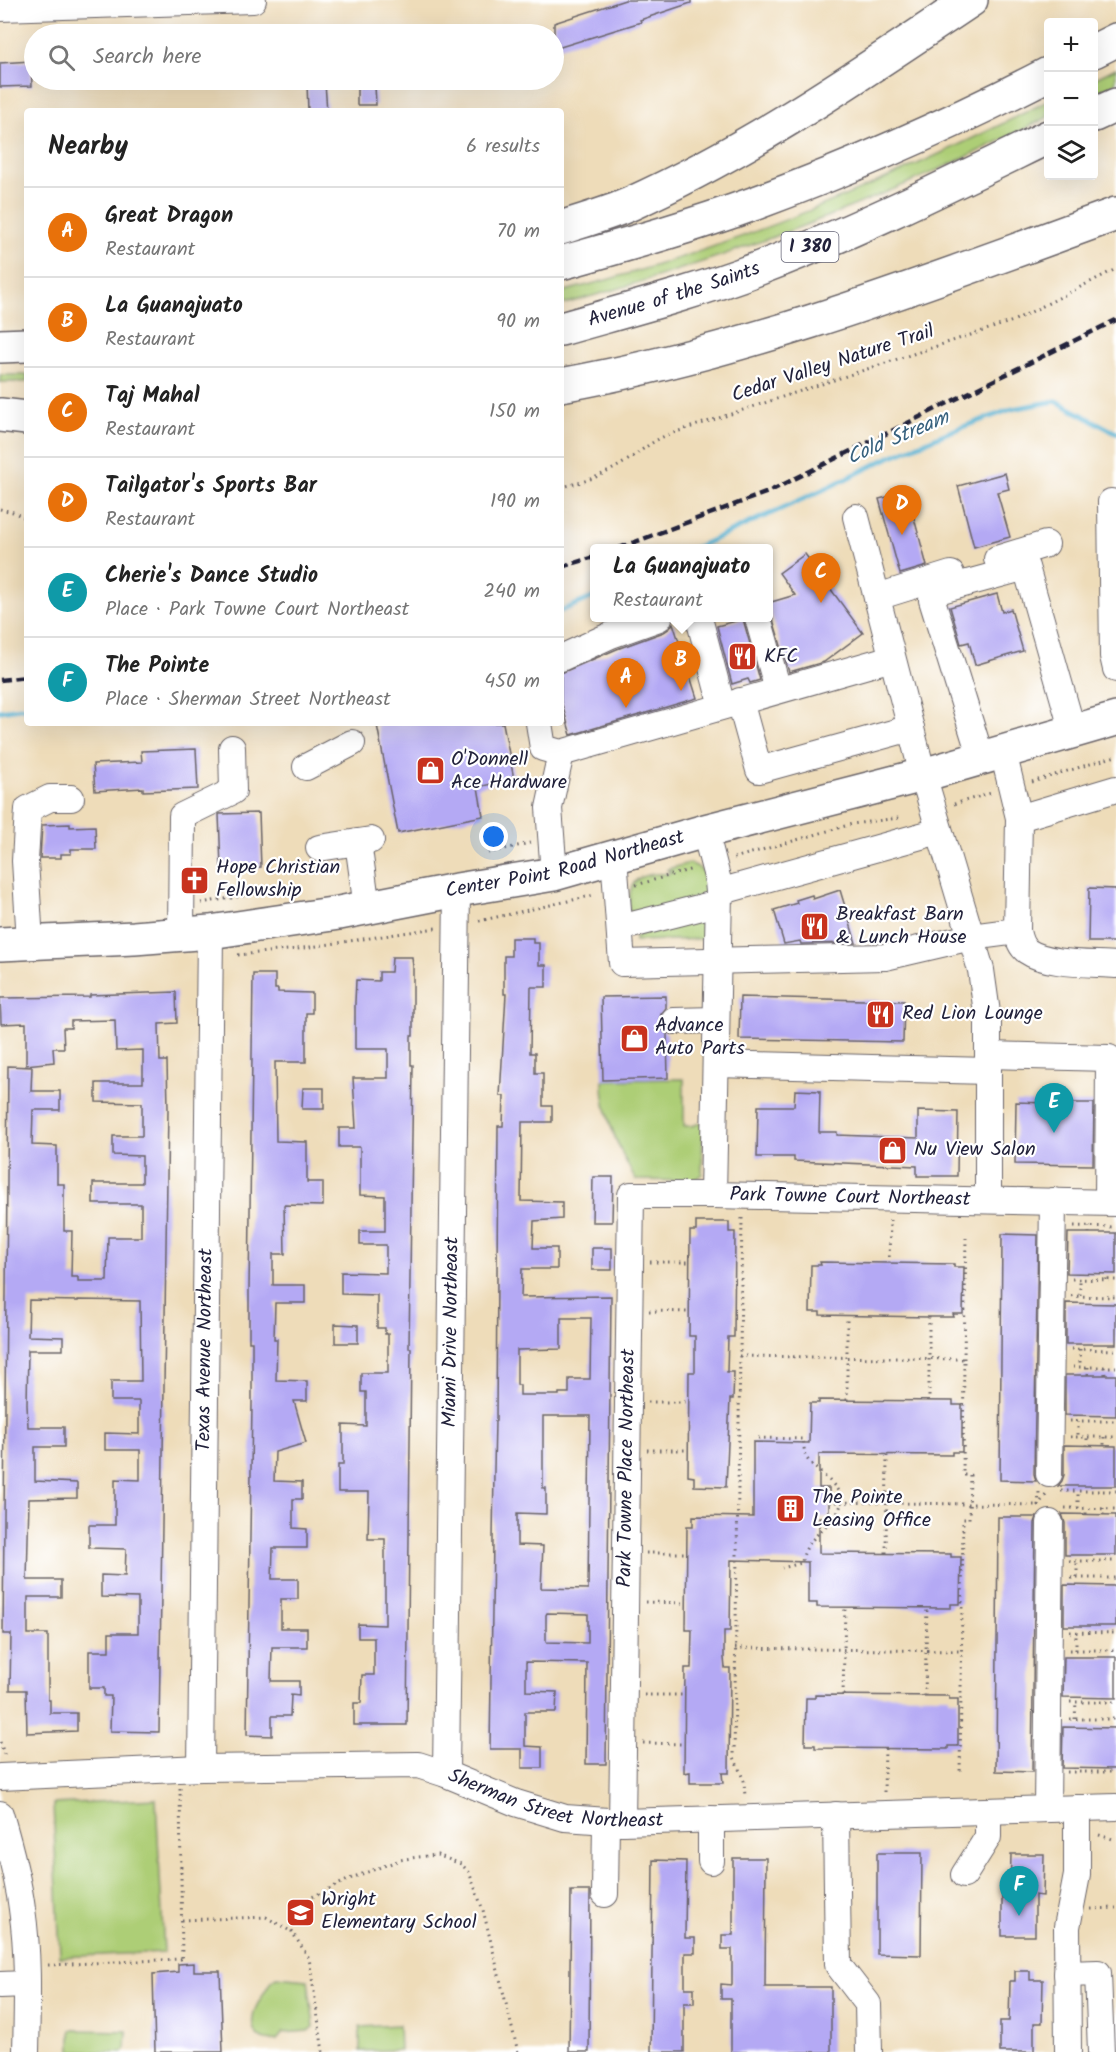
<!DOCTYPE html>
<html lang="en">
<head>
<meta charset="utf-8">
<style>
  :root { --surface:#fff; --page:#f6f6f6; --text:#222; --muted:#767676; --line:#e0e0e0; --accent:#c8321e }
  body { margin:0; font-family:Kalam,sans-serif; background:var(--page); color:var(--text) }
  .controls { position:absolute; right:18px; top:18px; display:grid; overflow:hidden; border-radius:6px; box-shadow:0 6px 24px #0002 }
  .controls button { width:54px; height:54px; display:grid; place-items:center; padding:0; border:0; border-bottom:2px solid var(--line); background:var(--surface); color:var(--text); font:30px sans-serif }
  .you { position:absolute; left:494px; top:837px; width:21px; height:21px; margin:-15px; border:4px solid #fff; border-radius:50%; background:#1a73e8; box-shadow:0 0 0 9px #1a73e833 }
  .badge { display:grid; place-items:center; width:39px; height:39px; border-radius:50%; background:var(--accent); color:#fff; font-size:20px; font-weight:700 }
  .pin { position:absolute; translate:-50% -50px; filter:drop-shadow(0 2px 3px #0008) }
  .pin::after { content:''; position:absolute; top:32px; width:21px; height:18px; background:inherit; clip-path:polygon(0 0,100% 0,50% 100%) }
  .popup { position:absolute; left:590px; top:544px; width:183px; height:78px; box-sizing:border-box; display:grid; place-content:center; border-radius:6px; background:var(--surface); filter:drop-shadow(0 2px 4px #0005); font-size:20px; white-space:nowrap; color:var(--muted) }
  .popup b { font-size:22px; color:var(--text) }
  .popup::after { content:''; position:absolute; left:50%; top:100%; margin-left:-12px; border:12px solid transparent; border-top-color:var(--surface) }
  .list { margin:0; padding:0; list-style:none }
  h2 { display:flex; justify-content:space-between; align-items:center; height:78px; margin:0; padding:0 24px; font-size:26px }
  h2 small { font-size:20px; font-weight:400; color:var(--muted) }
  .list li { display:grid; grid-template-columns:39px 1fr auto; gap:18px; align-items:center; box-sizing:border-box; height:90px; padding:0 24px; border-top:2px solid var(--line) }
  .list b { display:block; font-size:22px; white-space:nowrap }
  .list p { margin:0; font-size:20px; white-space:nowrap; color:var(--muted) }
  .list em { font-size:20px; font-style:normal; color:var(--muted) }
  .icon { flex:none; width:33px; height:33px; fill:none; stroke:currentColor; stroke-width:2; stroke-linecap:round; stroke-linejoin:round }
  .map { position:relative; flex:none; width:1116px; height:2052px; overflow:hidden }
  .search { position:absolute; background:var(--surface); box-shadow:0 6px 24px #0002; left:24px; top:24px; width:540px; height:66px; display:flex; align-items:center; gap:15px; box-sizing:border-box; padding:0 21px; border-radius:33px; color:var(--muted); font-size:22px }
  .panel { position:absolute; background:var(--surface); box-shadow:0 6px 24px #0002; left:24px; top:108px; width:540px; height:618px; border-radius:6px }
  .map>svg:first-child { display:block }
  .green { fill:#adce76; stroke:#687858; stroke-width:1.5 }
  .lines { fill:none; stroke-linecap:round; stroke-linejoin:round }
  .stream { stroke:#51afcf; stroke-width:5 }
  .building { fill:#b4a9f4; fill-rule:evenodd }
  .minor-casing { stroke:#696367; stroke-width:28 }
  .major-casing { stroke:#696367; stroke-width:36 }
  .highway-casing { stroke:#696367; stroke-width:36 }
  .path { stroke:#696367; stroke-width:3; stroke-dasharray:1.5 4.5; stroke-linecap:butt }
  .minor { stroke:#fff; stroke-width:26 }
  .major { stroke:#fff; stroke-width:33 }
  .highway { stroke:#fff; stroke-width:33 }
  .rail { stroke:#22223b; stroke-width:4.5; stroke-dasharray:9 4.5; stroke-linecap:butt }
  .labels { text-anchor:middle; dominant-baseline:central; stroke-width:4.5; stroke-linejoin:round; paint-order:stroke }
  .shield { fill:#fff; stroke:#646476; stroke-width:1.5 }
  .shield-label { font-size:18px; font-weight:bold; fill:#22223b }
  .street-label { font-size:20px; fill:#22223b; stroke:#fff }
  .poi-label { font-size:20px; fill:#22223b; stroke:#fff; text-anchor:start }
  .water-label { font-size:21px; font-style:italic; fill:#37617e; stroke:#fff }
</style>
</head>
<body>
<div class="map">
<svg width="1116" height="2052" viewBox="0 0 1116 2052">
  <rect width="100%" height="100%" fill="#fff"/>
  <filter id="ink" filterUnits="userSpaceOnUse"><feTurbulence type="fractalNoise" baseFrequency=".0167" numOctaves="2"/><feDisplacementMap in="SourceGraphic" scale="12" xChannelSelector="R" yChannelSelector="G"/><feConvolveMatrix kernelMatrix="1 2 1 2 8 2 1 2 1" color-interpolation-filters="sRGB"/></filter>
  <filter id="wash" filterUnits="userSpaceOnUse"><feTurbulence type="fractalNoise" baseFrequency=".008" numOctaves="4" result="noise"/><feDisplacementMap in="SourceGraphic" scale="24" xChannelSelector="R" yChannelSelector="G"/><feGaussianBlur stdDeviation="1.35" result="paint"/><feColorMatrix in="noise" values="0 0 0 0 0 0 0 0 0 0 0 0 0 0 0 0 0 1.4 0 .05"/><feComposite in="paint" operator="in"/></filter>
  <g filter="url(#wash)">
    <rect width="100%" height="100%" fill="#eedcb9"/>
    <path class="green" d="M1116 68V83L1094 94V79Z
      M1048 101V117C893 196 729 259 561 305V292C731 250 892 180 1048 101Z
      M0 375H27V382H0Z
      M689 863 696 866 704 872 709 893 637 916 629 911C628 880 637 872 668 874L671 871 667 870 668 869Z
      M705 914 708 939 635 941V936Z
      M684 1079V1126H692L703 1122 702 1174 693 1181 636 1180C619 1150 602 1114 603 1080Z
      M156 1799 164 1952 60 1957 53 1804Z
      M276 1977 308 1980 314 2027 308 2031 283 2033 277 2040C268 2041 261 2041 256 2033 245 2017 263 1996 271 1981Z
      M399 2025 400 2050 360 2051V2027Z
      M71 2030 127 2031 126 2047 123 2052H71Z"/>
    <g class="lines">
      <path class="stream" d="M695 548 829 487 890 457 949 432 1012 409 1056 401 1116 433
        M561 611 594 597
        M0 711 27 707"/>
    </g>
    <g id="blocks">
      <path class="building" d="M625 0H691V3L640 20 641 22 554 49V23Z
        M31 61 32 86 0 87V63Z
        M325 83 327 111H308L307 84Z
        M357 86H375L376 105H357Z
        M1005 473 1009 489 997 492 1010 537 974 547 958 486Z
        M907 492 927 566 900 574 879 499Z
        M805 554 863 633 824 662 789 672 768 603 795 595 779 573Z
        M997 594 1002 612 1011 609 1023 651 975 665 969 642 961 644 950 607Z
        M743 619 760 680 750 683 748 679 732 684 717 626Z
        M673 623 697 698 571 735 561 701V673L617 649 664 632 670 628Z
        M388 723H503L514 779 478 787 483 816 398 833 377 725Z
        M196 749 198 789 143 791V788L95 791 93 764 142 762 141 751Z
        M259 813 261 867 221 868 219 814Z
        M70 824V827L95 826 96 849H71V854H61V858H40L42 825Z
        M1089 888 1116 889V942H1088Z
        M840 890 856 943 801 944 800 941 784 944 774 910 797 903 796 900 812 895 813 899Z
        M511 938H533V943H539V965H546V987H531L530 1053H535V1073H543V1106H552V1122H522L521 1201 562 1202V1219L534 1221 533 1248H557V1269H522L521 1297 611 1296 606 1764H586L587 1663 526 1662V1691L557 1692 556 1712H525V1746L542 1747V1768H522V1749H490L494 1470 495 1421H496L498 1126H503L504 1096H500L506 994H504V956H511ZM561 1318H591L590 1379H569V1393H559V1395H520V1385H517V1350L561 1349ZM543 1416H590L588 1589 541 1588 543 1546 517 1545V1513L546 1514V1488H543ZM547 1613 588 1614V1643L546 1642V1615Z
        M392 957H412L413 967V1036H411V1065H413L409 1348H411L407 1725H354V1703H361L362 1675H374V1638H358V1624L385 1625V1539H368L369 1492H338V1465H343V1425L366 1426V1392H361V1373H388V1334H385V1328H377V1295L341 1294V1272L386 1273V1245H360V1231H385V1196L360 1195V1147H339V1128H356L353 1078H388V1049H355V1002L356 980 379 981V972H391Z
        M253 974H275V989H278V992L312 993V1013H306V1062H275L276 1141 307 1142V1182H323V1206L284 1205 285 1254H273V1285H305V1303H275L274 1339H277L276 1380 307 1381V1401H294L306 1443 275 1452 274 1481 302 1482V1499H293V1528L307 1529V1548H273L272 1579H298V1599H281V1628H307V1647H272L271 1681H299V1696L291 1695 290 1716H272V1736L247 1735 252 1404V1342H249V1291Z
        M176 992 177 1023 159 1024 160 1061H167L168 1109 159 1732 110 1731 111 1696H104V1688H89V1651H109V1633H138V1598L101 1597V1575L125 1576 126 1549 89 1548V1525H115V1479L140 1480V1450H105V1433L139 1434V1401H111V1381H141L140 1301 78 1300V1301L29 1300 28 1336 63 1337V1350H28L27 1404 28 1427H64V1447H35V1481L77 1483V1498L29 1499 27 1580H61V1597H28V1634H48V1700H50V1713H77V1731L27 1733 26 1690H10L11 1634H3L8 1066 32 1067 31 1091H60V1110H33L32 1145 57 1146V1184H64V1231H72L71 1277H78V1281H107L108 1237H141V1204H93V1183H142V1156L113 1155V1136H142V1103L96 1102V1083H143V1050L116 1051 115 1020 71 1021V1028H63L64 1048H53L54 1062 26 1065V1023L1 1024 0 998 90 997V995Z
        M666 996V1008L661 1014 659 1022 662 1029 667 1034 668 1078 603 1080 601 997Z
        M740 997 904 1001 903 1042 739 1039Z
        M303 1088H324V1109H302Z
        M795 1090 820 1091 819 1132H837V1135L918 1138V1111L958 1112 957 1176H917V1166L794 1161V1157H757L758 1106H794Z
        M1047 1094H1061V1103H1094L1093 1165 1015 1164 1016 1102 1047 1103Z
        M593 1177H613L612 1222H592Z
        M696 1222H729V1232H735L734 1337H728L727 1372H734L733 1399H730L726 1487 694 1486V1477L688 1476 689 1372H695V1336H689L690 1231H696Z
        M1068 1233H1116V1274L1067 1273Z
        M1002 1234 1038 1235 1034 1474 1036 1481 1000 1480Z
        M592 1248H612V1270H592Z
        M820 1262 954 1264V1267H964L963 1314H953L954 1317H929L820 1315V1312H810L811 1265H821Z
        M1066 1303 1116 1304V1344H1066Z
        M335 1324 358 1325V1343H335Z
        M1065 1375H1116V1416L1065 1415Z
        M819 1400 953 1401V1405H962V1452H952V1455L819 1454V1488H829V1517H819V1553L951 1554V1557H961L960 1604H951V1608L817 1607V1603H808V1562L731 1560 730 1631H724V1658L725 1668H730L729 1773H722L723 1783H690V1772L684 1773 685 1668H691L692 1630H686L687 1526H693V1516L753 1517V1442L809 1443 810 1403H819Z
        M1064 1445 1116 1446V1486H1058L1062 1481 1064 1475Z
        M1062 1514 1116 1515V1555H1065V1523Z
        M998 1517H1037L1035 1523 1032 1772 996 1771Z
        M1064 1585 1116 1586V1626H1064Z
        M1064 1657H1116V1698L1063 1697Z
        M815 1695 949 1696V1699H958V1746H948V1749L815 1748V1745H805L806 1698H815Z
        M1063 1727 1116 1728V1769L1062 1768Z
        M877 1853H922L921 1955 877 1954Z
        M1011 1854H1044L1043 1896 1035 1895V1936H1002V1893H1010Z
        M733 1858H766L765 1987H831V2052H731V1999H721V1984L732 1985V1949H722V1935H733Z
        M653 1860 686 1861 685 1938H695V1953H685V1988H694V2003H684V2052H651Z
        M571 1891H590L589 2052H569Z
        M194 1963V1971H220L223 2052H155L153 1974 178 1972V1964Z
        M1015 1971H1030V1980H1043L1042 2023H1034V2052H1000V2021H1009L1010 1981H1015Z"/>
    </g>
  </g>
  <g filter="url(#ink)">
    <use href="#blocks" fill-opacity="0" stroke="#696367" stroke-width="1.5"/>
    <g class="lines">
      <defs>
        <g id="minor">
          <path d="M0 8 253 0"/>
          <path d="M1116 503 1111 502 1113 656 1116 669"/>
          <path d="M856 517 923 775 981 970 988 1020V1200"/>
          <path d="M997 559 1046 544"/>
          <path d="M877 597 951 574"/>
          <path d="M699 618 722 706"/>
          <path d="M758 618 778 690"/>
          <path d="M561 658 611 635 659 618"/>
          <path d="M740 701 759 770 911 728"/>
          <path d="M539 723 543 748 561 753 892 658"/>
          <path d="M1003 752 1019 818 1116 789"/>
          <path d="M981 758 932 600 933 594 938 591 1026 567 1073 732"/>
          <path d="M306 767 352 743"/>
          <path d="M1019 818 1017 931C1019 939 1020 946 1027 951 1047 965 1092 963 1116 965"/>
          <path d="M705 831 718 881 719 892 713 1195"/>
          <path d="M358 842 367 908"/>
          <path d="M319 848 371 840"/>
          <path d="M614 857 622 963 885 957 971 937 1017 931"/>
          <path d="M554 874 549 808 561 753"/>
          <path d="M719 892 939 831"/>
          <path d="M620 928 718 903"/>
          <path d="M181 934 182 816 233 791 232 748"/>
          <path d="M30 942 25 861 28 809 50 798H71"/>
          <path d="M674 1021 716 1020"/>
          <path d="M988 1055 1109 1058 1108 1202"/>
          <path d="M717 1064 988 1071"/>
          <path d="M1049 1474 1053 1201"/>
          <path id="s1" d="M201 1768 210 932"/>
          <path id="s2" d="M446 1774 457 890"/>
          <path id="s3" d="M0 1777 201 1768 418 1765 446 1774 516 1803 565 1818 622 1822 1116 1807"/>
          <path d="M1047 1809 1050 1523"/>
          <path d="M0 1814C9 1845 18 1877 22 1909 29 1956 27 2005 26 2052"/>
          <path d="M836 1815 838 1965 868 2004 869 2052"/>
          <path id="s4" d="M622 1822 631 1195H713L1116 1203"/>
          <path d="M711 1861V1819"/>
          <path d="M964 1875 988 1837V1811"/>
          <path d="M605 1894 606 1821"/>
          <path d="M1067 1974 1098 1973 1101 2052"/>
          <path d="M0 1985 27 1984"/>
          <path d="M1068 2052 1067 1927 1077 1875V1808"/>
        </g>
        <g id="major">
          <path id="s5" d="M0 944 134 938 210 932 339 913 457 890 554 874 705 831 923 775 1116 719"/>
        </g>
        <g id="highway">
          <path d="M1094 51 1116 40"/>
          <path d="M1094 115 1116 105"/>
          <path d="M561 228C584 220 608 214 630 204 752 149 860 74 971 0"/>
          <path d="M561 263C625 245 690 227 753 204 854 167 953 123 1048 74"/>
          <path id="s6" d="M561 329C627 310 693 293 757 269 857 231 953 183 1048 137"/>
          <path d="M0 346 27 345"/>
          <path d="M561 385C752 351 934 280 1116 214"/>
          <path d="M0 415 27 418"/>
        </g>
      </defs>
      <use href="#minor" class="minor-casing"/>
      <use href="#major" class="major-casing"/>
      <use href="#highway" class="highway-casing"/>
      <path class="path" d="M561 487C587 482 609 473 631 458 643 449 653 441 667 435L1013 321 1116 269
        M0 509 13 512 27 519
        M1032 782 1116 756
        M954 804 991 793
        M488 853 530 843
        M734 858 852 824 899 818
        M636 885 693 869
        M201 903 273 891
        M479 921 595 895
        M238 955 297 949 436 928
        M742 1218 734 1757 744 1781 745 1797
        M1074 1226 1116 1227
        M1089 1226V1233
        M650 1262H690
        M889 1263 890 1220
        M1072 1279 1116 1280
        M1106 1280V1273
        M1080 1295V1279
        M1071 1296 1116 1297
        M649 1311 689 1312
        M929 1317V1401
        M1071 1349 1116 1350
        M1080 1349V1367
        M739 1356 964 1359 963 1475H970L969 1519H963L960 1775
        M964 1359 966 1238
        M1073 1367H1116
        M1088 1367V1375
        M1104 1367 1105 1375
        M847 1400V1316
        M648 1402H689
        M1070 1421H1116
        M1078 1421V1437
        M1070 1437H1116
        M1104 1437V1446
        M758 1438 803 1439C804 1445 804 1452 806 1457 814 1471 841 1484 841 1501 842 1521 803 1536 802 1563L782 1568
        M1087 1446V1437
        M647 1450H688
        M1061 1491H1116
        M1039 1492 1038 1505 1046 1495
        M829 1502 1037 1505
        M1065 1508 1116 1509
        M1078 1508V1491
        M1086 1514V1508
        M1103 1515V1508
        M646 1553H686
        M886 1553 887 1454
        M1069 1561H1116
        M1077 1577V1561
        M1071 1578H1116
        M645 1602 686 1603
        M1070 1632 1116 1633
        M735 1648 961 1651
        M1070 1650H1116
        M1076 1650V1633
        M644 1695H685
        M843 1695 845 1607
        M925 1696 927 1607
        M1070 1702H1116
        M1070 1719H1116
        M1075 1719 1076 1702
        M0 1742 5 1757
        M643 1743 684 1744
        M1067 1772H1116
        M180 1788 182 1962
        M884 1792 885 1749
        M1099 1835 1116 1840
        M1091 1909 1116 1908
        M182 1920 266 1917 292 1932
        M48 1965 182 1959
        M323 2052 309 1958 292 1932 298 1914 310 1898 354 1877 400 1860 418 1857 437 1855 461 1864 469 1872 483 1910 518 2052"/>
      <use href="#minor" class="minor"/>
      <use href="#major" class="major"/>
      <use href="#highway" class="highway"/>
      <path class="rail" d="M619 548 768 492 1116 320
        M561 567 594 557
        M0 680 27 677"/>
    </g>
  </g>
  <defs>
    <symbol id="restaurant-square" viewBox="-11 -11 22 22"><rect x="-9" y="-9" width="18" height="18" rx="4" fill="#c8321e" stroke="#fff"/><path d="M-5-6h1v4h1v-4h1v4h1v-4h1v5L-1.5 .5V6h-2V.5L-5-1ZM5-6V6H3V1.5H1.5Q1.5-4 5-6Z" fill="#fff"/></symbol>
    <symbol id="shop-square" viewBox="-11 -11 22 22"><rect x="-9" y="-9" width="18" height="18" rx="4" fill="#c8321e" stroke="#fff"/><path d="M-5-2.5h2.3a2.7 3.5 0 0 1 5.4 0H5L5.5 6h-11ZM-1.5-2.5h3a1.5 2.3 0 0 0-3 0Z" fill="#fff"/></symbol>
    <symbol id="church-square" viewBox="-11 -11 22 22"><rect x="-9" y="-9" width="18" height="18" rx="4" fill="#c8321e" stroke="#fff"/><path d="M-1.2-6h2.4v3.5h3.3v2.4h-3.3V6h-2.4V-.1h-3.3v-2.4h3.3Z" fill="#fff"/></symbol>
    <symbol id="building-square" viewBox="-11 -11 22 22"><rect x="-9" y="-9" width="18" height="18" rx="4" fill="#c8321e" stroke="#fff"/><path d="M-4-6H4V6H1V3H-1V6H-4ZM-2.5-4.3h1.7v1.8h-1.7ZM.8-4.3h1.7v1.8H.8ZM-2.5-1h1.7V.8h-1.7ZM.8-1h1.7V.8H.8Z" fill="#fff"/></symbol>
    <symbol id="school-square" viewBox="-11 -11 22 22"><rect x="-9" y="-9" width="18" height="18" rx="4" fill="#c8321e" stroke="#fff"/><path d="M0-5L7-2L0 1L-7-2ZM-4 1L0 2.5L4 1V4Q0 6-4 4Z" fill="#fff"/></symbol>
  </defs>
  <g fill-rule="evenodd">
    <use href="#restaurant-square" x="726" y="640" width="33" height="33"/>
    <use href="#shop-square" x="414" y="754" width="33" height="33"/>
    <use href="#church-square" x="178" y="864" width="33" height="33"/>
    <use href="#restaurant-square" x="798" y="910" width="33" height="33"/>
    <use href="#restaurant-square" x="864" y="998" width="33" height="33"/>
    <use href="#shop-square" x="618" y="1022" width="33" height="33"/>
    <use href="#shop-square" x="876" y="1134" width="33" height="33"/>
    <use href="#building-square" x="774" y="1492" width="33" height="33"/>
    <use href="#school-square" x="284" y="1896" width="33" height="33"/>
  </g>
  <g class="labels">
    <rect class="shield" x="781.5" y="232" width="57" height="30" rx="4.5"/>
    <g class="shield-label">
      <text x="810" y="247">I 380</text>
    </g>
    <g class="street-label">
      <text stroke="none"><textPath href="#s6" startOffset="118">Avenue of the Saints</textPath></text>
      <text transform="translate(833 364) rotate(-18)">Cedar Valley Nature Trail</text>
      <text stroke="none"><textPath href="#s5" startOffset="572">Center Point Road Northeast</textPath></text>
      <text stroke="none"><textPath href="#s4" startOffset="846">Park Towne Court Northeast</textPath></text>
      <text stroke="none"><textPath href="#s2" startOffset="442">Miami Drive Northeast</textPath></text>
      <text stroke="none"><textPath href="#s1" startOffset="418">Texas Avenue Northeast</textPath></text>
      <text stroke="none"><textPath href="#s4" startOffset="354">Park Towne Place Northeast</textPath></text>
      <text stroke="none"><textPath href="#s3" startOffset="562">Sherman Street Northeast</textPath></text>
    </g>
    <g class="poi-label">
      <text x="764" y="657">KFC</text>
      <text x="451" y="760">O'Donnell<tspan x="451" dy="23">Ace Hardware</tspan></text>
      <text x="216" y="868">Hope Christian<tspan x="216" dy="23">Fellowship</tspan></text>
      <text x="836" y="915">Breakfast Barn<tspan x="836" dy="23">&amp; Lunch House</tspan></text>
      <text x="902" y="1014">Red Lion Lounge</text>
      <text x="655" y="1026">Advance<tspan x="655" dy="23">Auto Parts</tspan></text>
      <text x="914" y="1150">Nu View Salon</text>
      <text x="812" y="1498">The Pointe<tspan x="812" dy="23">Leasing Office</tspan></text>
      <text x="321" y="1900">Wright<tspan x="321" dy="23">Elementary School</tspan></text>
    </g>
    <g class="water-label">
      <text transform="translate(898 438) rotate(-23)">Cold Stream</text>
    </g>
  </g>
</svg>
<div class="controls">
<button>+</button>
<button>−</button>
<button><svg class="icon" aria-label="layers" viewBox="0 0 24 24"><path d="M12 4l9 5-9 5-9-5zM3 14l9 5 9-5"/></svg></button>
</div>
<div class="you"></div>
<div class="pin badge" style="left:626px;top:708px;background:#e8710a">A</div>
<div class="pin badge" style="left:681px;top:691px;background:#e8710a">B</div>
<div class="popup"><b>La Guanajuato</b>Restaurant</div>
<div class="pin badge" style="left:821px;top:603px;background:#e8710a">C</div>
<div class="pin badge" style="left:902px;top:535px;background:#e8710a">D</div>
<div class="pin badge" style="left:1054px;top:1133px;background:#0f9aa8">E</div>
<div class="pin badge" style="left:1019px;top:1916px;background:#0f9aa8">F</div>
<div class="search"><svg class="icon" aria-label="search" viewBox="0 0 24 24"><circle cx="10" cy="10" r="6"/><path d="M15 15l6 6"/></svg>Search here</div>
<section class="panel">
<h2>Nearby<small>6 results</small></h2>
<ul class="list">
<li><span class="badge" style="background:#e8710a">A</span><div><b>Great Dragon</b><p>Restaurant</p></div><em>70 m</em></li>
<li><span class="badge" style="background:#e8710a">B</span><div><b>La Guanajuato</b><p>Restaurant</p></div><em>90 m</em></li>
<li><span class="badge" style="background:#e8710a">C</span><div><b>Taj Mahal</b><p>Restaurant</p></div><em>150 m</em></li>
<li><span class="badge" style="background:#e8710a">D</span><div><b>Tailgator's Sports Bar</b><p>Restaurant</p></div><em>190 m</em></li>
<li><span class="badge" style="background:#0f9aa8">E</span><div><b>Cherie's Dance Studio</b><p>Place · Park Towne Court Northeast</p></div><em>240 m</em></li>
<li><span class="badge" style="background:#0f9aa8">F</span><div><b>The Pointe</b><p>Place · Sherman Street Northeast</p></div><em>450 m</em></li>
</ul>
</section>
</div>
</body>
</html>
